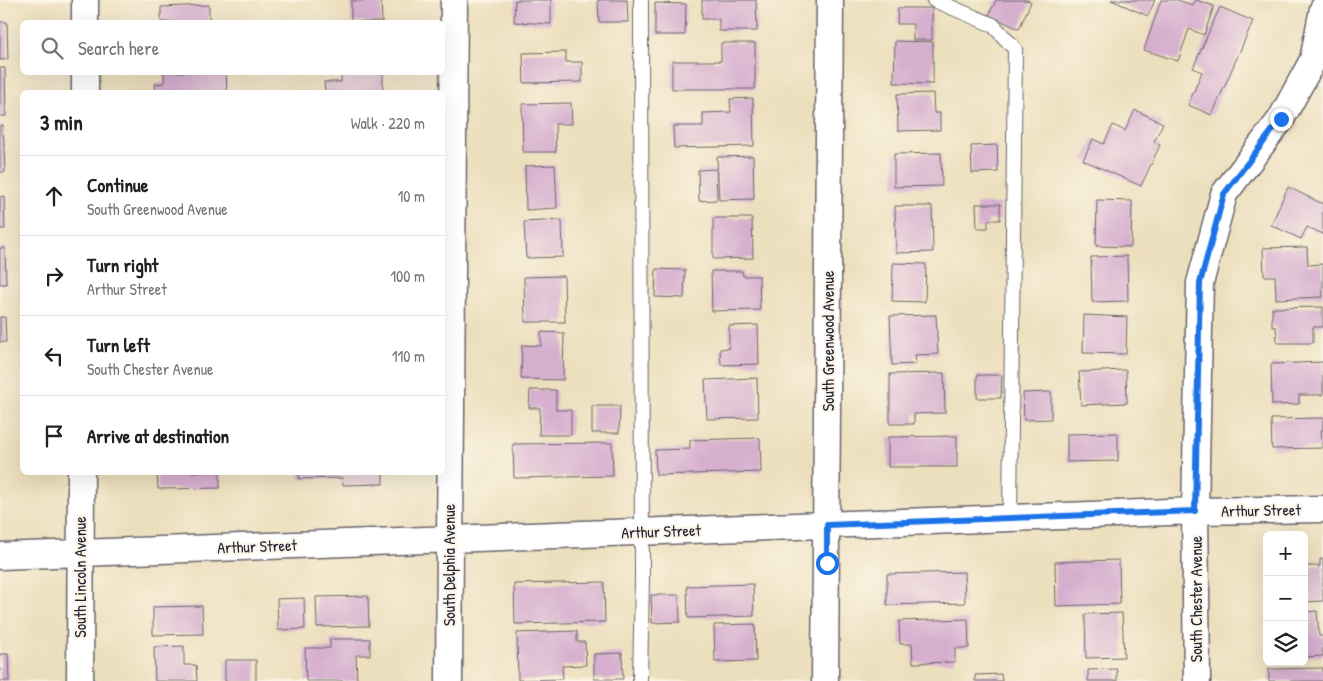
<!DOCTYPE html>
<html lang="en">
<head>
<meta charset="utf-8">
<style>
  :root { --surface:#fff; --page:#f6f6f6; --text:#202124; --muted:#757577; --line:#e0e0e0 }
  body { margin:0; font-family:"Patrick Hand",sans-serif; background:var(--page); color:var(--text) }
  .controls { position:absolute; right:15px; bottom:15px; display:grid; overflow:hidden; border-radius:8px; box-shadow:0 5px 20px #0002 }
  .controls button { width:45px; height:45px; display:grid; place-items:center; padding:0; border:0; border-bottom:1px solid var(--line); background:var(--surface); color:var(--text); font:25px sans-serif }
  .stop { position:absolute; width:15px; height:15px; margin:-11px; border:4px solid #1a73e8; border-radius:50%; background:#fff }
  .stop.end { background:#1a73e8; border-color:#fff; box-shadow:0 1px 5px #0008 }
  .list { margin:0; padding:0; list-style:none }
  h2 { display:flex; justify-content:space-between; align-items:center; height:65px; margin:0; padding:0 20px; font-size:21px }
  h2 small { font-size:16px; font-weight:400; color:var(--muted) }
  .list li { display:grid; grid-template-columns:32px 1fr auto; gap:15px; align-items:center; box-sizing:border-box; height:80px; padding:0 20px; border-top:1px solid var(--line) }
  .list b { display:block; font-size:19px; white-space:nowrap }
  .list p { margin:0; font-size:16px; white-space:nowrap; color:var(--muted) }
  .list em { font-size:16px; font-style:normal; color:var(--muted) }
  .icon { flex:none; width:28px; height:28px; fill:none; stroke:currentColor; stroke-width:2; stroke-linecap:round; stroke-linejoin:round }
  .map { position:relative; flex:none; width:1323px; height:681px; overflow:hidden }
  .search { position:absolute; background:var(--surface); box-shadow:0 5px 20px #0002; left:20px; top:20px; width:425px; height:55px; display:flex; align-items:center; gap:12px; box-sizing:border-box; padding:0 18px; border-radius:8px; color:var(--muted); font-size:19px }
  .panel { position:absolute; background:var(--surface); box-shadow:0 5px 20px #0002; left:20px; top:90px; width:425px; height:385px; border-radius:8px }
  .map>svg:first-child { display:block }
  .building { fill:#d6afcf }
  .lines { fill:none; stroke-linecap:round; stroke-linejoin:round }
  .service-casing { stroke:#696468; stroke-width:16 }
  .minor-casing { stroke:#696468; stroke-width:29 }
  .service { stroke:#fff; stroke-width:14 }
  .minor { stroke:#fff; stroke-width:26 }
  .route { stroke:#1a73e8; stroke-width:6 }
  .labels { text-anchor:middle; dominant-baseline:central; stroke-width:4; stroke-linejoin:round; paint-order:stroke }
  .street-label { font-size:16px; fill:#22223b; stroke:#fcf5e5 }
</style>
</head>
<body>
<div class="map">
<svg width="1323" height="681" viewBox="0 0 1323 681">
  <rect width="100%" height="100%" fill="#fcf5e5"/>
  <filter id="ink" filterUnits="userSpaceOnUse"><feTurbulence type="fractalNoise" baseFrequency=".02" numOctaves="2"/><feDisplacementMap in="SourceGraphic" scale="10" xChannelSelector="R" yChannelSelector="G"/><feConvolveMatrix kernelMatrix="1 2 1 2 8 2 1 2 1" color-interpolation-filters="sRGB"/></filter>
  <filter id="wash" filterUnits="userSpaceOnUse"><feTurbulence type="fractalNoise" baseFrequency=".0096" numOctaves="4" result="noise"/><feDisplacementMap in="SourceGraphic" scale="20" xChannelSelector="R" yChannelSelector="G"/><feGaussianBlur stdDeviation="1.12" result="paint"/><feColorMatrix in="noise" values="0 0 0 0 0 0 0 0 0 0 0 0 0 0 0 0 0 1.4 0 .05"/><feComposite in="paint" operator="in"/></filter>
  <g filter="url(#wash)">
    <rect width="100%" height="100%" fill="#ecdfbd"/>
    <g id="blocks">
      <path class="building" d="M381 0 382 22H351V1Z
        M515 0H551V24L514 22Z
        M598 0H627L628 22H599Z
        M702 0H756L757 31H719V19H702Z
        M996 0H1027L1031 2 1019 29 989 15Z
        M1111 0H1155L1148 16Z
        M1161 0H1177L1193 5 1196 0 1214 6 1204 35 1189 29 1178 61 1144 50Z
        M655 3 686 4 685 35H655Z
        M209 5V22H161V7Z
        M1220 7 1253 21 1212 115 1188 105 1202 72 1193 68Z
        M898 8H932V40H913V24H897Z
        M0 22H7L8 59 0 60Z
        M895 41 933 42V84L894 83Z
        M721 43H755V89H672V61H721Z
        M566 52V62H582V82L524 83 523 53Z
        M0 68H5L6 116H0Z
        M164 72H226L227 92H156L155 84 164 83Z
        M341 72H383V92H325L324 82H341Z
        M933 93 934 113H940V130L898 131 897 94Z
        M753 98 754 146 674 148 673 126H703V113L731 112 730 99Z
        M571 103 572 124H555L556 152H523L522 104Z
        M1135 110 1163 123 1154 142 1160 145 1141 186 1083 160 1093 139 1104 144 1113 125 1125 131Z
        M0 125H3L5 172H0Z
        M997 145 998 172 972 173 971 146Z
        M941 153 942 186 894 187V154Z
        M753 156 754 199 719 200 717 157Z
        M555 165 557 208 526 210 525 166Z
        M716 169 717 200 699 201 698 170Z
        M1288 187 1323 204V234L1307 227 1301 239 1271 225Z
        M4 196 5 229H0V197Z
        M1097 200 1132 201 1131 247 1096 246Z
        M976 204H1000V220H988V228H977Z
        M895 206H932L933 252 896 253Z
        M713 218H752L753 258 713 259Z
        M562 220 563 257 526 258 524 222Z
        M1307 247 1308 265 1323 264V297L1276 299 1275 276H1264L1263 248Z
        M0 248H5L6 284H0Z
        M1127 256 1128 301 1092 302 1091 257Z
        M893 263 926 264 925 302 892 301Z
        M656 269 685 270 684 298 655 297Z
        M711 271H742L743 276H759L760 310 712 311Z
        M564 276 565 322H525L524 277Z
        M1323 307V327H1313V343H1277L1276 327H1272V308Z
        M936 315 938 354 915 355 916 364 892 365 890 316Z
        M1084 315 1127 317 1126 354 1083 353Z
        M0 317H5L6 342H0Z
        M758 325 759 364 721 365 720 349 729 348V326Z
        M541 332 564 333 563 380 521 379 522 345 541 346Z
        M1323 362V395H1299V404L1272 405 1271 364Z
        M1126 370 1127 403 1081 405 1079 372Z
        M944 373 945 413 914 414V424H890V374Z
        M977 375H1002L1001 398H977Z
        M757 378 758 418 707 419 705 380Z
        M530 390H556V410H571V435H539L540 408H529Z
        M1051 392V419L1024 420 1023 393Z
        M592 406H620L619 433H592Z
        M1323 418V430H1321L1322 448 1272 449 1271 419Z
        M1118 433V461L1067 462V434Z
        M957 436V467H888V437Z
        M760 438 761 472 656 475 655 450 690 449V440Z
        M612 443 613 476 514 478 513 444Z
        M157 472H220V488L158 489Z
        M299 472H383V484L343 485 342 478 299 479Z
        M1320 559H1323V601L1304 602V566H1320Z
        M1119 560 1120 604 1056 606 1055 562Z
        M964 572 965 603 887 605V574Z
        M604 582 605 622 515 624 514 584Z
        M753 584 754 616 688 618 687 586Z
        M651 595H679L680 622 652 623Z
        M368 596 369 626 317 627 316 597Z
        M304 598 305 629 278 630 277 599Z
        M202 606 203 634 153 635V607Z
        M1317 611 1319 636H1323V656L1304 657V612Z
        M1122 613 1124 657 1086 658 1085 614Z
        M968 619 969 648H955V662L913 663 912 644H900L899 621Z
        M755 624 756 661 715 662 714 625Z
        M577 631V642H585L586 665 562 666 563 679 518 680 517 633Z
        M330 639H370V655H356L357 681H306L305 648H330Z
        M184 646V665H196L197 681H155L154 647Z
        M622 653 623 679H594V654Z
        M0 654H8L9 681H0Z
        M225 660H256V681H225Z
        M1323 668V681H1269V669Z
        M1117 669V681H1088V670Z
        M1001 674 1002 681H975V675Z"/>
    </g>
  </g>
  <g filter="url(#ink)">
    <use href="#blocks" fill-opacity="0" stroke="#696468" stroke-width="1"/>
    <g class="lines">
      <defs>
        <path id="service" d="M934 0 993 25 1015 49 1010 518
          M640 681 642 579 641 0"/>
        <path id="minor" d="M85 22V0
          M85 92V72
          M0 556 1010 518 1195 511 1323 509
          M80 681 81 472
          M449 681 454 0
          M825 681 830 0
          M1197 681 1195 511 1200 283 1224 194 1281 119 1313 60 1323 9"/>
      </defs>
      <use href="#service" class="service-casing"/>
      <use href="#minor" class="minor-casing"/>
      <use href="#service" class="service"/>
      <use href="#minor" class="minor"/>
    </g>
  </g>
  <g class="lines" filter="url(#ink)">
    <path class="route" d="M827 563V525L1195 511 1200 283 1224 194 1281 119"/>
  </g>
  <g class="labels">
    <g class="street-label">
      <text transform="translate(828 341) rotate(-90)">South Greenwood Avenue</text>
      <text transform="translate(1261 510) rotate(-1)">Arthur Street</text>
      <text transform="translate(661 531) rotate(-2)">Arthur Street</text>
      <text transform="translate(257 546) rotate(-2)">Arthur Street</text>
      <text transform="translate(449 565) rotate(-90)">South Delphia Avenue</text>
      <text transform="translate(80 577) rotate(-90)">South Lincoln Avenue</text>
      <text transform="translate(1196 599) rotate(-90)">South Chester Avenue</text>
    </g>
  </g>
</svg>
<div class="controls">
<button>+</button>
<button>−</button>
<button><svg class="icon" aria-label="layers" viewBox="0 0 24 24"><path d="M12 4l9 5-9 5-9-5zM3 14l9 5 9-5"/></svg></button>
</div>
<div class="stop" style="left:827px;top:563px"></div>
<div class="stop end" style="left:1281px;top:119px"></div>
<div class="search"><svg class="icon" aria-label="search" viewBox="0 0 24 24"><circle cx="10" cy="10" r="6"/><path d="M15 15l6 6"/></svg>Search here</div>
<section class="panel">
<h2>3 min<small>Walk · 220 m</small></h2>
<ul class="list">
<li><svg class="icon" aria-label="ahead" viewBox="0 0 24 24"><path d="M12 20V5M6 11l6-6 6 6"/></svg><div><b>Continue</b><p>South Greenwood Avenue</p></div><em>10 m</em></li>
<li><svg class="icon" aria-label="right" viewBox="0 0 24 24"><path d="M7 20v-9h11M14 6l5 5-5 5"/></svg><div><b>Turn right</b><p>Arthur Street</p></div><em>100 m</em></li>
<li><svg class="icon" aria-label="left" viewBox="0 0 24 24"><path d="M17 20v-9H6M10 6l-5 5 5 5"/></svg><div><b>Turn left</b><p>South Chester Avenue</p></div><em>110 m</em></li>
<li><svg class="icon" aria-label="arrive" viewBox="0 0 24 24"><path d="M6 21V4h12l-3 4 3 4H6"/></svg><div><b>Arrive at destination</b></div></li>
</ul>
</section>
</div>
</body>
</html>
